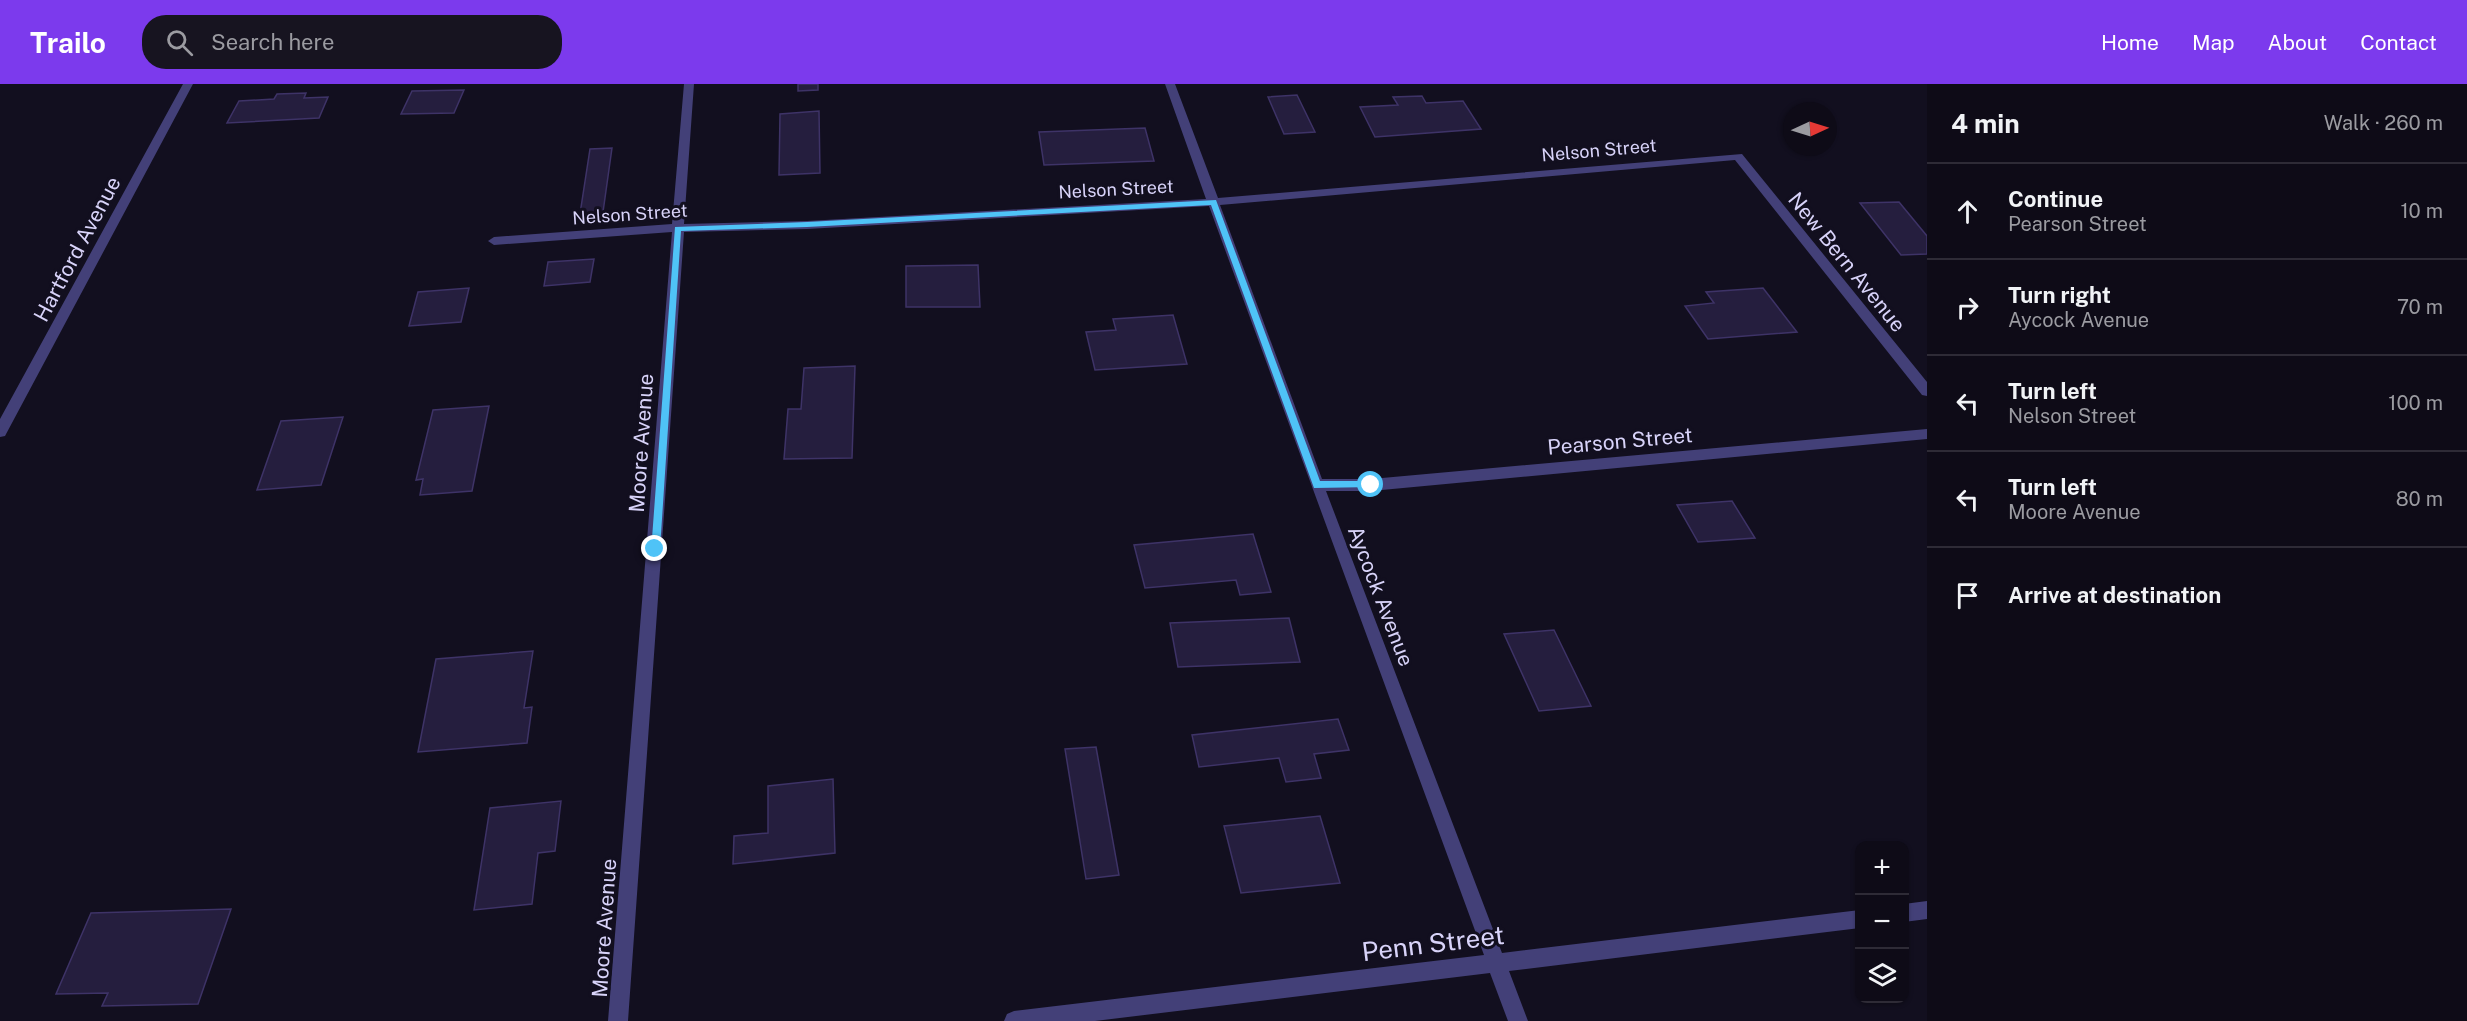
<!DOCTYPE html>
<html lang="en">
<head>
<meta charset="utf-8">
<style>
  :root { --surface:#0e0b17; --page:#171420; --text:#f1f3f6; --muted:#9b9ba1; --line:#2e2b36; --accent:#7c3aed }
  body { margin:0; font-family:"Public Sans",sans-serif; background:var(--page); color:var(--text) }
  .controls { position:absolute; right:18px; bottom:18px; display:grid; overflow:hidden; border-radius:12px; box-shadow:0 2px 4px #0004 }
  .controls button { width:54px; height:54px; display:grid; place-items:center; padding:0; border:0; border-bottom:2px solid var(--line); background:var(--surface); color:var(--text); font:30px sans-serif }
  .compass { position:absolute; left:1783px; top:18px; width:54px; height:54px; border-radius:50%; background:var(--surface); box-shadow:0 2px 4px #0004; rotate:86deg }
  .stop { position:absolute; width:18px; height:18px; margin:-14px; border:4px solid #4fc3f7; border-radius:50%; background:#fff }
  .stop.end { background:#4fc3f7; border-color:#fff; box-shadow:0 2px 6px #0008 }
  .list { margin:0; padding:0; list-style:none }
  h2 { display:flex; justify-content:space-between; align-items:center; height:78px; margin:0; padding:0 24px; font-size:26px }
  h2 small { font-size:20px; font-weight:400; color:var(--muted) }
  .list li { display:grid; grid-template-columns:39px 1fr auto; gap:18px; align-items:center; box-sizing:border-box; height:96px; padding:0 24px; border-top:2px solid var(--line) }
  .list b { display:block; font-size:22px; white-space:nowrap }
  .list p { margin:0; font-size:20px; white-space:nowrap; color:var(--muted) }
  .list em { font-size:20px; font-style:normal; color:var(--muted) }
  .icon { flex:none; width:33px; height:33px; fill:none; stroke:currentColor; stroke-width:2; stroke-linecap:round; stroke-linejoin:round }
  .map { position:relative; flex:none; width:1927px; height:937px; overflow:hidden }
  header { display:flex; align-items:center; gap:36px; box-sizing:border-box; height:84px; padding:0 30px; background:var(--accent); color:#fff }
  header strong { font-size:28px }
  nav { display:flex; gap:33px; margin-inline-start:auto; font-size:21px }
  .search { width:420px; height:54px; background:var(--page); display:flex; align-items:center; gap:15px; box-sizing:border-box; padding:0 21px; border-radius:24px; color:var(--muted); font-size:22px }
  main { display:flex }
  aside { flex:1; background:var(--surface) }
  .map>svg:first-child { display:block }
  .building { fill:#251e3e; stroke:#3e3367; stroke-width:1.5 }
  .lines { fill:none; stroke-linecap:round; stroke-linejoin:round }
  .street { fill:#434078; fill-rule:evenodd }
  .route { fill:#4fc3f7 }
  .labels { text-anchor:middle; dominant-baseline:central; stroke-width:6; stroke-linejoin:round; paint-order:stroke }
  .far-street-label { font-size:18px; fill:#d8d3f9; stroke:#120f1f }
  .street-label { font-size:21px; fill:#d8d3f9; stroke:#120f1f }
  .near-street-label { font-size:26px; fill:#d8d3f9; stroke:#120f1f }
</style>
</head>
<body>
<header>
<strong>Trailo</strong>
<div class="search"><svg class="icon" aria-label="search" viewBox="0 0 24 24"><circle cx="10" cy="10" r="6"/><path d="M15 15l6 6"/></svg>Search here</div>
<nav><a>Home</a><a>Map</a><a>About</a><a>Contact</a></nav>
</header>
<main>
<div class="map">
<svg width="1927" height="937" viewBox="0 0 1927 937">
  <rect width="100%" height="100%" fill="#120f1f"/>
  <path class="building" d="M798 0H818V6L798 7Z
    M464 6 454 29 401 30 412 7Z
    M306 9 304 14 328 13 319 34 227 39 239 17 274 15 277 10Z
    M1297 11 1315 48 1284 50 1268 13Z
    M1422 12 1426 19 1463 17 1481 45 1375 53 1360 23 1398 21 1393 13Z
    M819 27 820 89 779 91 780 30Z
    M1145 44 1154 77 1044 81 1039 48Z
    M612 64 603 128 580 130 590 65Z
    M1899 118 1927 152V170L1901 171 1860 119Z
    M594 175 590 198 544 202 548 178Z
    M978 181 980 223H906V182Z
    M469 204 461 238 409 242 418 208Z
    M1763 204 1797 248 1708 255 1685 222 1714 219 1706 208Z
    M1173 231 1187 280 1095 286 1086 248 1116 246 1113 235Z
    M855 282 852 374 784 375 788 325H801L804 284Z
    M489 322 472 407 420 411 423 395 416 396 433 326Z
    M343 333 321 401 257 406 281 337Z
    M1732 417 1755 454 1698 458 1677 421Z
    M1253 450 1271 508 1240 511 1236 496 1145 504 1134 461Z
    M1289 534 1300 578 1178 583 1170 539Z
    M1554 546 1591 622 1539 627 1504 550Z
    M533 567 524 624 532 623 527 659 418 668 436 575Z
    M1338 635 1349 666 1314 670 1321 694 1286 698 1279 674 1199 683 1192 651Z
    M1096 663 1119 791 1086 795 1065 665Z
    M833 695 835 769 733 780 734 752 768 749V702Z
    M561 717 555 767 538 769 532 820 474 826 490 724Z
    M1320 732 1340 799 1241 809 1224 742Z
    M231 825 198 920 102 922 108 909 56 910 91 829Z"/>
  <g class="lines">
    <path class="street" d="M183 0H193L5 352 0 353V335Z
      M684 0H694L684 140 807 137 1206 115 1165 0H1175L1218 114 1742 70 1927 298V312L1922 311 1735 76 1220 121 1322 395H1371L1927 345V355L1371 407H1326L1502 869 1860 826V844L1509 887 1528 937H1508L1490 889 1095 937H1004L1007 930 1014 927 1484 871 1209 122 807 145 684 148 628 937H608L672 148 494 161 488 157 494 153 672 140Z
      M1927 817V835L1904 838V820Z"/>
  </g>
  <path class="route" d="M1216 116 1320 397H1371L1374 398V403L1314 404 1211 121 807 143 681 147 660 465 655 469 651 468 675 143 807 138Z"/>
  <g class="labels">
    <g class="far-street-label">
      <text transform="translate(1599 66) rotate(-5)">Nelson Street</text>
      <text transform="translate(1116 105) rotate(-3)">Nelson Street</text>
      <text transform="translate(630 130) rotate(-4)">Nelson Street</text>
    </g>
    <g class="street-label">
      <text transform="translate(77 165) rotate(-62)">Hartford Avenue</text>
      <text transform="translate(1847 178) rotate(51)">New Bern Avenue</text>
      <text transform="translate(1620 357) rotate(-5)">Pearson Street</text>
      <text transform="translate(641 359) rotate(-86)">Moore Avenue</text>
      <text transform="translate(1381 512) rotate(69)">Aycock Avenue</text>
      <text transform="translate(604 844) rotate(-86)">Moore Avenue</text>
    </g>
    <g class="near-street-label">
      <text transform="translate(1433 859) rotate(-7)">Penn Street</text>
    </g>
  </g>
</svg>
<div class="controls">
<button>+</button>
<button>−</button>
<button><svg class="icon" aria-label="layers" viewBox="0 0 24 24"><path d="M12 4l9 5-9 5-9-5zM3 14l9 5 9-5"/></svg></button>
</div>
<svg class="compass" viewBox="-18 -18 36 36"><path d="M0-13l5 13h-10z" fill="#e53935"/><path d="M0 13l5-13h-10z" fill="#9b9ba1"/></svg>
<div class="stop" style="left:1371px;top:401px"></div>
<div class="stop end" style="left:655px;top:465px"></div>
</div>
<aside>
<h2>4 min<small>Walk · 260 m</small></h2>
<ul class="list">
<li><svg class="icon" aria-label="ahead" viewBox="0 0 24 24"><path d="M12 20V5M6 11l6-6 6 6"/></svg><div><b>Continue</b><p>Pearson Street</p></div><em>10 m</em></li>
<li><svg class="icon" aria-label="right" viewBox="0 0 24 24"><path d="M7 20v-9h11M14 6l5 5-5 5"/></svg><div><b>Turn right</b><p>Aycock Avenue</p></div><em>70 m</em></li>
<li><svg class="icon" aria-label="left" viewBox="0 0 24 24"><path d="M17 20v-9H6M10 6l-5 5 5 5"/></svg><div><b>Turn left</b><p>Nelson Street</p></div><em>100 m</em></li>
<li><svg class="icon" aria-label="left" viewBox="0 0 24 24"><path d="M17 20v-9H6M10 6l-5 5 5 5"/></svg><div><b>Turn left</b><p>Moore Avenue</p></div><em>80 m</em></li>
<li><svg class="icon" aria-label="arrive" viewBox="0 0 24 24"><path d="M6 21V4h12l-3 4 3 4H6"/></svg><div><b>Arrive at destination</b></div></li>
</ul>
</aside>
</main>
</body>
</html>
